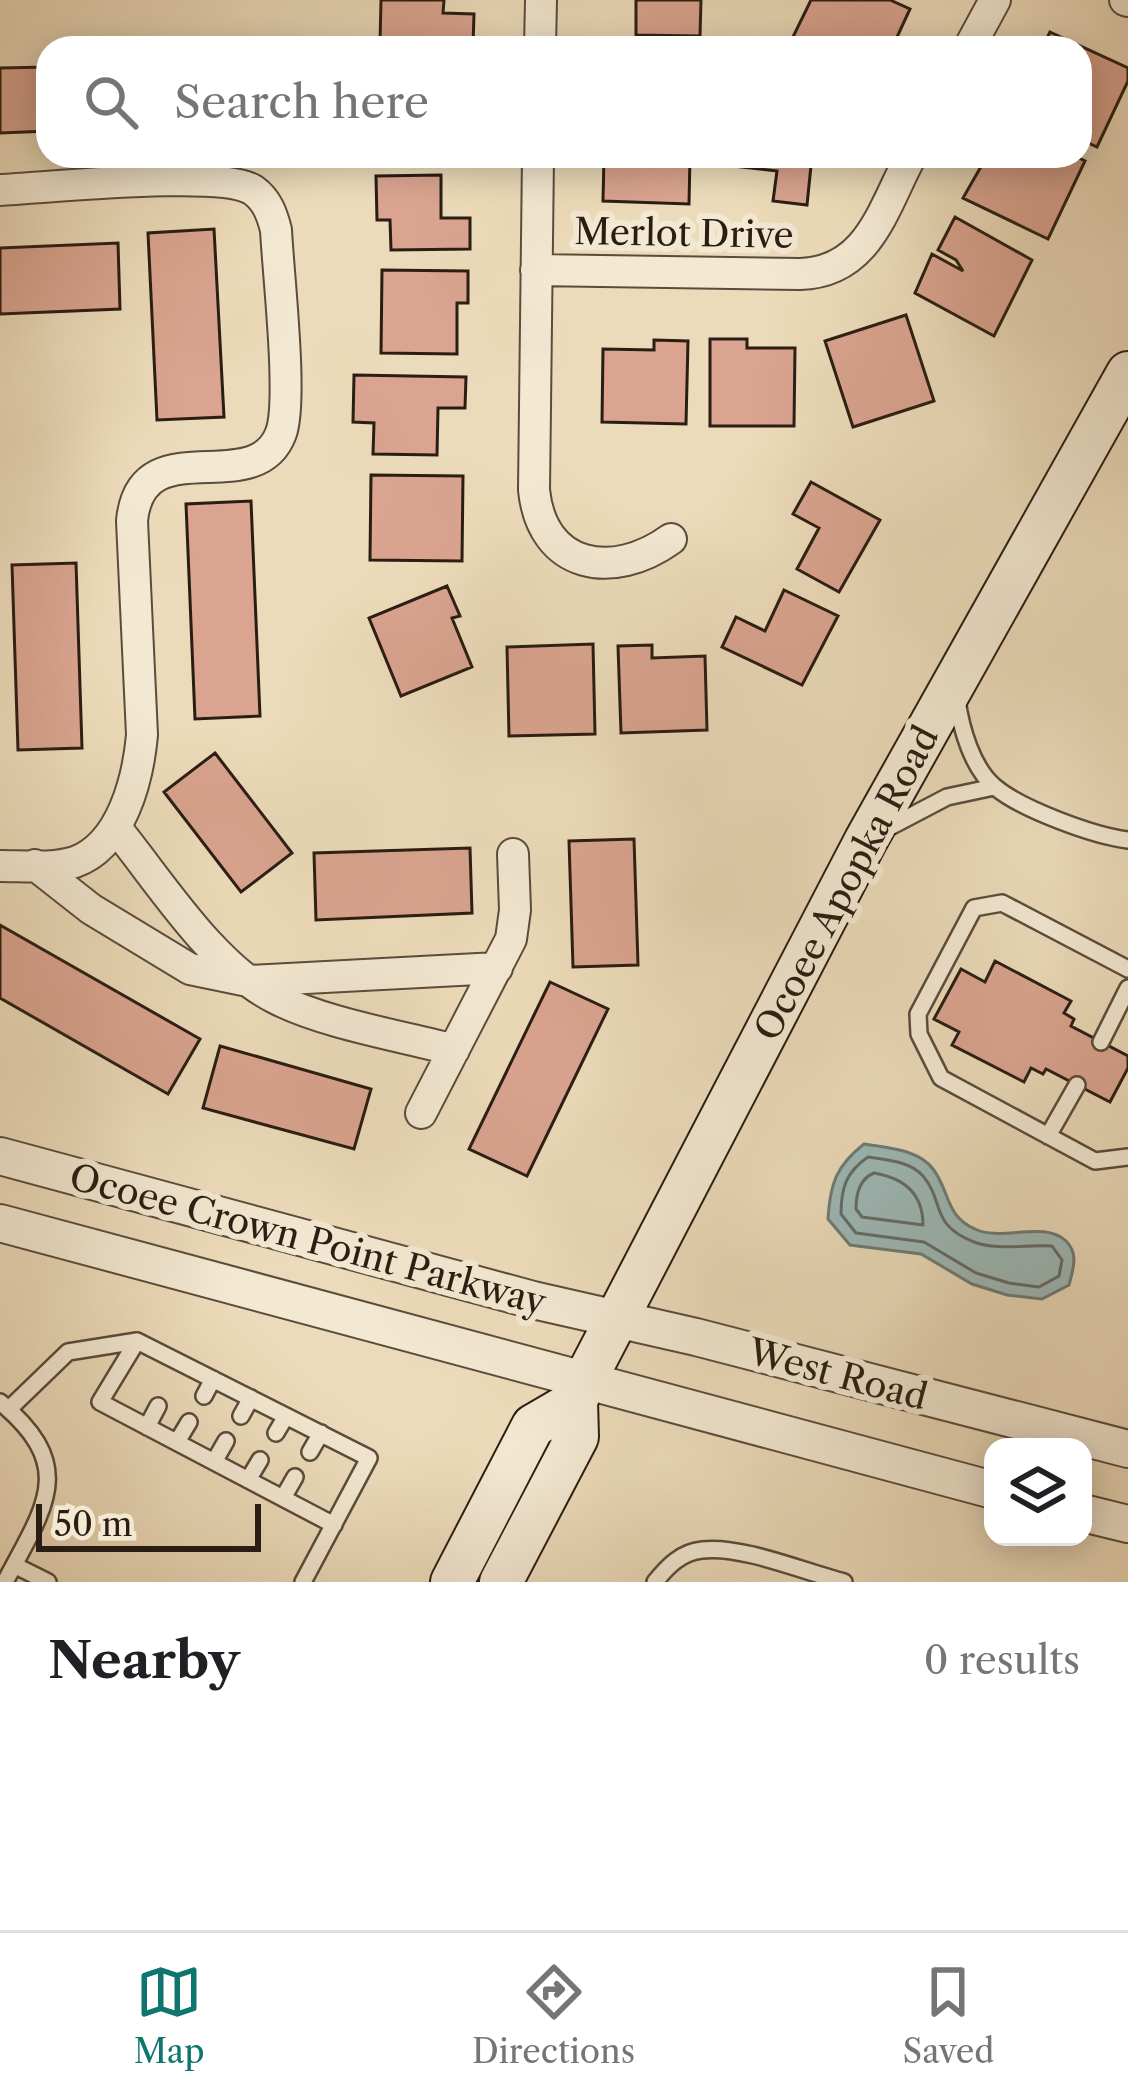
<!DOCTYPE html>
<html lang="en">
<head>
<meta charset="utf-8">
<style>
  :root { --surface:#fff; --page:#f2f2f2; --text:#202124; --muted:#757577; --line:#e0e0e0; --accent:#0f766e }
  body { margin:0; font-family:"Libre Caslon Text",serif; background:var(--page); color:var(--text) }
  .controls { position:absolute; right:36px; bottom:36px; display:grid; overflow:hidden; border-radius:24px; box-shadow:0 6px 30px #0003 }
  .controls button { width:108px; height:108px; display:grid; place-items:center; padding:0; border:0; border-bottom:3px solid var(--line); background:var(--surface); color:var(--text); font:60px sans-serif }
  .scale { position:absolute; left:36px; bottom:30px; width:225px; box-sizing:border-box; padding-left:12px; border:6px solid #2a1d13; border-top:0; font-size:33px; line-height:42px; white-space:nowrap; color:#2a1d13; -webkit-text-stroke:9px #f3e8d2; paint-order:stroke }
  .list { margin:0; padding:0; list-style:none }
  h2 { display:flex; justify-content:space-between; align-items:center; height:156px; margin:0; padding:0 48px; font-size:51px }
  h2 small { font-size:39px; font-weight:400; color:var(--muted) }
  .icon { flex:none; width:66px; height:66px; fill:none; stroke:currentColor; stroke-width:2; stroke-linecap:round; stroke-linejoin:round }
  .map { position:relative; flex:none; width:1128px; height:1582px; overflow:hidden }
  .search { position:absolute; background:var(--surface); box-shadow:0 6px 30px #0003; left:36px; right:36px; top:36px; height:132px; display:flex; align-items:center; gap:30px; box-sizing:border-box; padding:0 42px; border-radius:36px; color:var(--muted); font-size:45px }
  .sheet { height:348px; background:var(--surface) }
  nav { display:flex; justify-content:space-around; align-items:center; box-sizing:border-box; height:168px; border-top:3px solid var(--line); background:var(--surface); font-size:33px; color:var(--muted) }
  nav a { display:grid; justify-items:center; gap:6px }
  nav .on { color:var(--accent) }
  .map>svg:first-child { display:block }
  .water { fill:#9cb9b9; stroke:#6e7b77; stroke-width:3 }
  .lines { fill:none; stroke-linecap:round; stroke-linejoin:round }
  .shore { stroke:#636b66; stroke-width:3 }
  .building { fill:#daa490; stroke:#2a1d13; stroke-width:3 }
  .service-casing { stroke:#5a4c3d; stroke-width:20 }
  .minor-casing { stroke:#5a4c3d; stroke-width:34 }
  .tertiary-casing { stroke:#5a4c3d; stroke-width:40 }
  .secondary-casing { stroke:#2a1d13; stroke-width:46 }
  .service { stroke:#f3e8d2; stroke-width:15 }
  .minor { stroke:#f3e8d2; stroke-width:30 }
  .tertiary { stroke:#f3e8d2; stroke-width:36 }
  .secondary { stroke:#f3e8d2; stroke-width:42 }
  .labels { text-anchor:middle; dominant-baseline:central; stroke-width:12; stroke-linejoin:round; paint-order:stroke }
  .street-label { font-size:36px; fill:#2a1d13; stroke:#f3e8d2 }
</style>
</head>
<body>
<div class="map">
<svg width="1128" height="1582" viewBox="0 0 1128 1582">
  <rect width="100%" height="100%" fill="#ecdbba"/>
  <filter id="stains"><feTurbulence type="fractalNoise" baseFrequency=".00167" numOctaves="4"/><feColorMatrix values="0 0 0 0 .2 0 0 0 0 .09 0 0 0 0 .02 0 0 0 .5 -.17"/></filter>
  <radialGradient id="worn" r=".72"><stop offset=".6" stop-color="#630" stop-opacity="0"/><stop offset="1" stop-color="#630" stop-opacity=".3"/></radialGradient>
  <path class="water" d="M864 1144C887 1148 918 1149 933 1169 950 1191 945 1216 975 1229 1001 1242 1044 1220 1066 1241 1079 1254 1073 1269 1069 1285L1042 1299 1007 1295 972 1284 921 1254 850 1245 828 1219C830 1184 836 1166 864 1144Z"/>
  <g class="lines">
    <path class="shore" d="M868 1157C886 1160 910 1161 923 1176 945 1202 929 1224 974 1242 998 1251 1027 1244 1052 1246L1062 1260 1059 1276 1039 1287 1009 1283 976 1273 924 1242 856 1233 841 1214C841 1188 846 1172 868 1157Z
      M874 1173C904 1178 923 1193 923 1225L862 1217 856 1209C856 1194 859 1179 874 1173Z"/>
  </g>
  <path class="building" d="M381 0H444L443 13 474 14 473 45 380 43Z
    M636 0H701L700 36 636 35Z
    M811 0H890L910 9 892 48 874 42 871 48H795L789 45Z
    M1050 32 1128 68V81L1097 147 1080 139V48H1042Z
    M48 67V131L0 133V68Z
    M604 156H690L689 204 603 201Z
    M733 156H812L807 205 773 201 777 171 732 166Z
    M987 156H1075L1085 161 1048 239 963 198Z
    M441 175V218H470V249L391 250 390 220H377L376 176Z
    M955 217 1032 260 994 336 915 293 932 254 963 271 956 260 938 250Z
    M214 229 224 417 157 420 148 233Z
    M118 243 120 309 0 314V248Z
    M382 270 468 271V303H457V354L381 353Z
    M906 315 934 401 853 427 825 341Z
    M710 339H747V348H795L794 426H710Z
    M654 340 688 341 686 424 602 422 603 349 654 350Z
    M354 375 466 377 465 408H438L437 455 373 454 374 423 353 422Z
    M371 475 463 476 462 561 370 560Z
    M811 482 880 520 839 592 797 569 819 528 793 514Z
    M251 501 260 716 195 719 186 504Z
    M76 563 82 748 18 750 12 565Z
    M447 586 460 616 452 618 472 667 401 696 369 618Z
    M784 590 838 616 802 685 722 647 736 617 765 631Z
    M593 644 595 734 509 736 507 647Z
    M652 645V658L705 656 707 730 621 733 618 646Z
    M215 753 292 853 241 892 164 792Z
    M634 839 638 965 573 967 569 841Z
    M470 848 472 913 316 920 314 853Z
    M0 925 200 1039 168 1094 0 998Z
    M995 961 1071 1001 1064 1013 1074 1019 1071 1026 1128 1056V1068L1110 1102 1046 1069 1043 1074 1031 1068 1024 1082 952 1045 959 1032 934 1019 961 969 985 982Z
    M550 982 608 1009 527 1176 469 1149Z
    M220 1046 371 1089 354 1149 203 1108Z"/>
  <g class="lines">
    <defs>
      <path id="service" d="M957 700C961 728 972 768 995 787 1021 809 1094 836 1128 840
        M886 829 947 797 994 787
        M1128 969 1002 903 974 908 918 1014 919 1034 941 1078 1095 1161 1128 1157
        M1101 1042 1128 988
        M1048 1136 1077 1085
        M137 1341 100 1402 334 1525
        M204 1396 213 1379
        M0 1402C78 1467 45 1506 5 1582
        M9 1409 68 1352 137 1341 369 1458 303 1582
        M241 1416 251 1398
        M147 1427 158 1406
        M276 1433 286 1416
        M177 1442 189 1422
        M310 1452 321 1433
        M214 1462 226 1441
        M248 1480 260 1460
        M283 1498 295 1477
        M14 1565 48 1582
        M655 1582C667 1567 681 1552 702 1550 741 1545 805 1572 844 1582"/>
      <path id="minor" d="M1125 0 1128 1
        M540 48 541 0
        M969 48 995 0
        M538 156 534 490C542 569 613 581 671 539
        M0 190C47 188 221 169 253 190 267 200 272 214 276 230 278 272 293 400 281 433 255 503 141 425 132 521L142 735C138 779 122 845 75 862 53 869 24 866 0 866
        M536 270 800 274C869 272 883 208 911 156
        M116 828C160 882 212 966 275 998 323 1023 401 1036 454 1050
        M35 865 91 909 190 969 248 981 497 968
        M421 1113 511 939 515 910 513 854"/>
      <path id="tertiary" d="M0 1156 533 1300 696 1337 1128 1449
        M0 1223 993 1490
        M1083 1513 1128 1524"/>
      <path id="secondary" d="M452 1582 533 1426 576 1401
        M501 1582 577 1437 576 1401 585 1380 866 840 1128 373"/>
    </defs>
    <use href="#service" class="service-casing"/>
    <use href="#minor" class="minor-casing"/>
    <use href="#tertiary" class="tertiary-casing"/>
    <use href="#secondary" class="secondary-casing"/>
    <use href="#service" class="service"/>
    <use href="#minor" class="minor"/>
    <use href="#tertiary" class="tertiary"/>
    <use href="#secondary" class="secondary"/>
  </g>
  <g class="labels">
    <g class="street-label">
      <text transform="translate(684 233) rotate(1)">Merlot Drive</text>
      <text transform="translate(846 883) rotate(-62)">Ocoee Apopka Road</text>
      <text transform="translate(308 1239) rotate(15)">Ocoee Crown Point Parkway</text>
      <text transform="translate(838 1374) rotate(15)">West Road</text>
    </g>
  </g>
  <rect width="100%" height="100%" filter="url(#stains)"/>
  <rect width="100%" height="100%" fill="url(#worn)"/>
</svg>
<div class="controls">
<button><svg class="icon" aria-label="layers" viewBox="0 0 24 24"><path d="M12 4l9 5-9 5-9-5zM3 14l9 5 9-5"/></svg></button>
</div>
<div class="scale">50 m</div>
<div class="search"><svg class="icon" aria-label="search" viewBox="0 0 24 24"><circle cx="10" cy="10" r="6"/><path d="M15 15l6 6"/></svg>Search here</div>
</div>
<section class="sheet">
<h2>Nearby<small>0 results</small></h2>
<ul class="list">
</ul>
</section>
<nav>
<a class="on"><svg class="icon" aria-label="map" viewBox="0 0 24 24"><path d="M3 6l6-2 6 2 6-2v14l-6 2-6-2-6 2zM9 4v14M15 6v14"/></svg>Map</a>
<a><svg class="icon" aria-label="directions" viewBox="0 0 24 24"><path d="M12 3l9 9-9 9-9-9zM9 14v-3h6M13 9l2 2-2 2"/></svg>Directions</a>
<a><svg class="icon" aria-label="saved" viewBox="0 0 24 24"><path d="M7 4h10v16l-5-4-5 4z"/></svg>Saved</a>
</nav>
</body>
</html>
